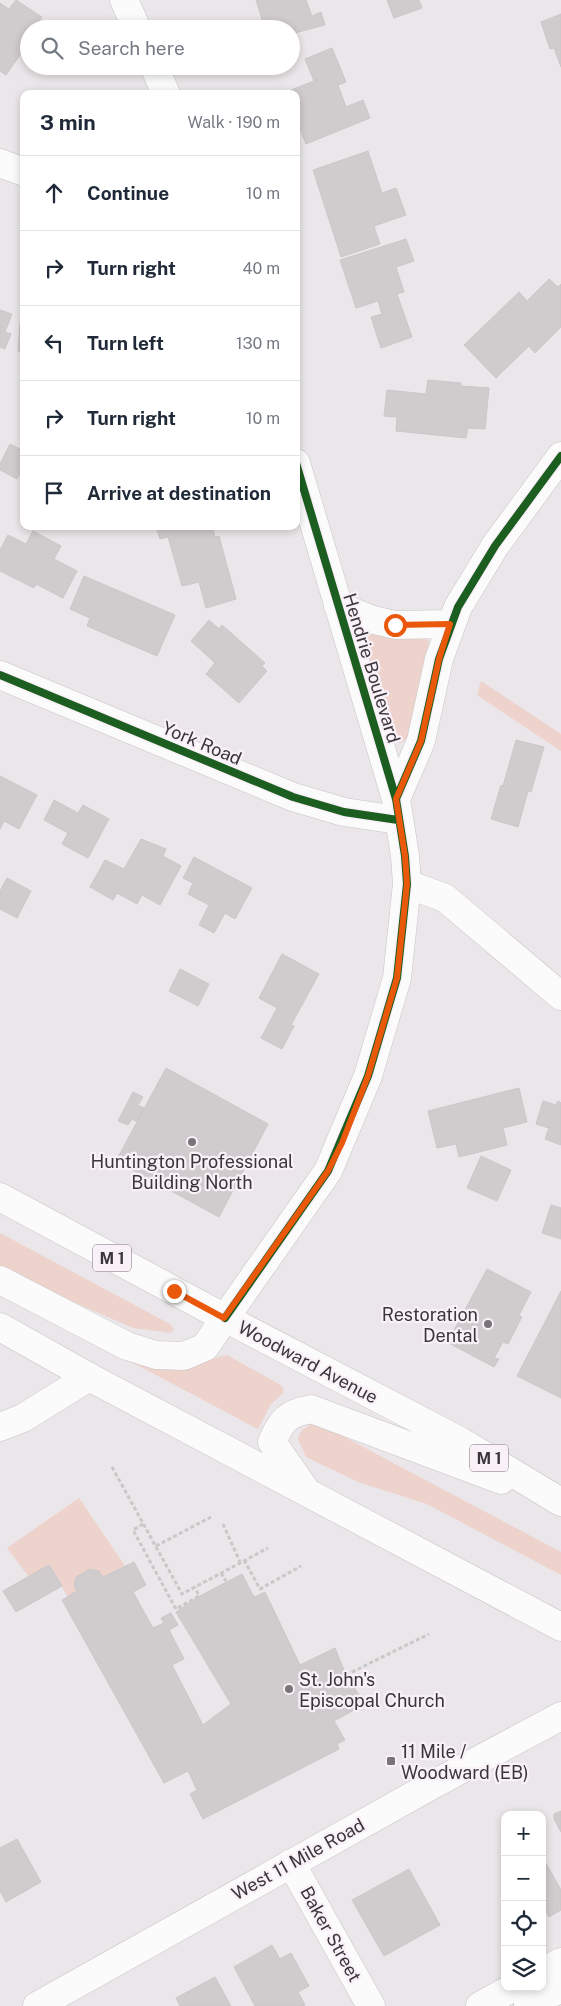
<!DOCTYPE html>
<html lang="en">
<head>
<meta charset="utf-8">
<style>
  :root { --surface:#fff; --page:#f2f2f3; --text:#1f2937; --muted:#747a83; --line:#e0e1e3 }
  body { margin:0; font-family:"Public Sans",sans-serif; background:var(--page); color:var(--text) }
  .controls { position:absolute; right:15px; bottom:15px; display:grid; overflow:hidden; border-radius:10px; box-shadow:0 2px 8px #0003 }
  .controls button { width:45px; height:45px; display:grid; place-items:center; padding:0; border:0; border-bottom:1px solid var(--line); background:var(--surface); color:var(--text); font:25px sans-serif }
  .stop { position:absolute; width:15px; height:15px; margin:-11px; border:4px solid #ea580c; border-radius:50%; background:#fff }
  .stop.end { background:#ea580c; border-color:#fff; box-shadow:0 1px 5px #0008 }
  .list { margin:0; padding:0; list-style:none }
  h2 { display:flex; justify-content:space-between; align-items:center; height:65px; margin:0; padding:0 20px; font-size:21px }
  h2 small { font-size:16px; font-weight:400; color:var(--muted) }
  .list li { display:grid; grid-template-columns:32px 1fr auto; gap:15px; align-items:center; box-sizing:border-box; height:75px; padding:0 20px; border-top:1px solid var(--line) }
  .list b { display:block; font-size:19px; white-space:nowrap }
  .list em { font-size:16px; font-style:normal; color:var(--muted) }
  .icon { flex:none; width:28px; height:28px; fill:none; stroke:currentColor; stroke-width:2; stroke-linecap:round; stroke-linejoin:round }
  .map { position:relative; flex:none; width:561px; height:2006px; overflow:hidden }
  .search { position:absolute; background:var(--surface); box-shadow:0 2px 8px #0003; left:20px; top:20px; width:280px; height:55px; display:flex; align-items:center; gap:12px; box-sizing:border-box; padding:0 18px; border-radius:28px; color:var(--muted); font-size:19px }
  .panel { position:absolute; background:var(--surface); box-shadow:0 2px 8px #0003; left:20px; top:90px; width:280px; height:440px; border-radius:10px }
  .map>svg:first-child { display:block }
  .green { fill:#edd3cc }
  .building { fill:#d0ccce; stroke:#cbc7c9 }
  .lines { fill:none; stroke-linecap:round; stroke-linejoin:round }
  .minor-casing { stroke:#c7c4c6; stroke-width:29 }
  .major-casing { stroke:#c7c4c6; stroke-width:29 }
  .path { stroke:#c9c8c8; stroke-width:3; stroke-dasharray:4 2.5; stroke-linecap:butt }
  .minor { stroke:#fcfbfc; stroke-width:28 }
  .major { stroke:#fcfbfc; stroke-width:28 }
  .cycleway-casing { stroke:#faf1f8; stroke-width:11 }
  .cycleway { stroke:#1b5e20; stroke-width:8 }
  .route { stroke:#ea580c; stroke-width:6 }
  .poi-dot { fill:#787477; stroke:#faf1f8; stroke-width:2 }
  .labels { text-anchor:middle; dominant-baseline:central; stroke-width:4.5; stroke-linejoin:round; paint-order:stroke }
  .shield { fill:#faf1f8; stroke:#746e72; stroke-width:1 }
  .shield-label { font-size:16px; font-weight:bold; fill:#3a3639 }
  .street-label { font-size:18px; fill:#3a3639; stroke:#faf1f8 }
  .poi-label { font-size:18px; fill:#3a3639; stroke:#faf1f8; text-anchor:start }
</style>
</head>
<body>
<div class="map">
<svg width="561" height="2006" viewBox="0 0 561 2006">
  <rect width="100%" height="100%" fill="#eae6e9"/>
  <path class="green" d="M370 629 427 637 429 643 408 738 401 743 391 739 362 639 363 632Z
    M481 681 561 734V751L477 695Z
    M0 1233 170 1324 174 1329 171 1333 133 1328 0 1270Z
    M105 1348 191 1364 227 1355 279 1384 283 1387V1393L271 1404 258 1429Z
    M311 1424 322 1425 561 1552V1575L427 1504 358 1482 306 1457 298 1439 301 1431Z
    M79 1498 125 1566 103 1577 99 1571 90 1569 77 1577 74 1585 77 1591 68 1597 49 1565 29 1577 7 1548Z"/>
  <path class="building" d="M16 0 42 17 35 27 38 29H29V42L6 75 0 71V3L9 9Z
    M256 0H306L312 16 321 12 325 25 291 34V29H265Z
    M387 0H419L422 8 394 18Z
    M561 14V67L554 48 550 49 541 22Z
    M332 48 346 82 338 85 346 107 363 100 370 118 306 144 296 119V94L286 92 314 81 305 59Z
    M368 151 382 193 396 188 406 215 374 226 380 244 341 257 313 170Z
    M406 239 414 261 396 267 404 292 397 294 412 337 381 348 371 317 382 314 378 301 356 308 340 260Z
    M549 279 558 287 561 284V327L535 353 529 346 496 378 464 345 519 292 527 301Z
    M0 310 12 314 5 332 11 334 5 349 0 347Z
    M20 322H24V352L18 351Z
    M428 380 461 383V386L489 388 485 429 468 428 466 438 396 431 397 417 384 416 387 390 426 394Z
    M10 444 24 451V466L17 479 0 470V464Z
    M156 526H212L215 537 219 536 236 599 206 608 199 582 182 586 168 537 160 539Z
    M33 531 61 546 54 559 77 571 63 598 36 584 34 588 0 571V550L8 535 26 544Z
    M84 576 175 615 157 656 87 626 90 618 70 609Z
    M209 620 219 629 222 625 265 663 262 666 267 671 239 703 206 674 215 663 191 641Z
    M516 740 544 747 531 792 528 791 518 827 491 819 501 785 503 786Z
    M0 776 37 795 19 829 4 821 0 829Z
    M54 800 78 813 83 805 109 819 88 858 62 844 68 833 44 820Z
    M141 839 166 849 163 856 181 866 160 905 142 895 137 904 117 893 113 900 90 887 105 860 124 869Z
    M194 857 252 888 235 919 225 913 214 933 199 925 209 905 188 894 193 883 183 878Z
    M7 878 31 891 17 918 0 909V891Z
    M282 954 319 974 291 1025 294 1026 282 1049 261 1038 277 1008 259 998Z
    M180 969 209 984 198 1006 169 991Z
    M166 1068 268 1124 219 1217 116 1161Z
    M519 1088 527 1122 503 1128 507 1145 459 1157 456 1144 437 1148 428 1111Z
    M133 1092 143 1097 138 1105 144 1108 137 1122 132 1119 128 1125 118 1121Z
    M543 1101 556 1105 558 1101 561 1103V1145L545 1139 549 1128 536 1124Z
    M481 1156 511 1170 497 1201 467 1188Z
    M551 1205 561 1208V1239L542 1233Z
    M487 1269 531 1292 519 1315 522 1317 508 1344 503 1342 494 1358 499 1359 494 1367 443 1340 448 1331 452 1334Z
    M561 1291V1398L517 1376Z
    M134 1562 146 1585 133 1592 153 1628 164 1623 161 1618 171 1613 178 1625 169 1630 184 1659 172 1665 203 1725 231 1704 176 1612 198 1597 242 1574 254 1597 265 1592 300 1665 335 1648 346 1675 365 1704 334 1721 345 1740 337 1744 339 1749 203 1819 190 1794 197 1790 188 1771 164 1783 62 1600 77 1591 74 1585 76 1577 90 1569 99 1571 103 1577Z
    M49 1565 62 1586 16 1612 3 1591Z
    M561 1811V1832L554 1819V1814Z
    M17 1839 41 1882 6 1902 0 1891V1848Z
    M542 1856 561 1890V1910L549 1917 542 1904Z
    M409 1869 440 1925 384 1956 352 1900Z
    M272 1945 280 1959 291 1953 309 1986 298 1992 305 2005 303 2006H255L234 1967Z
    M215 1977 231 2006H180L176 1998Z"/>
  <g class="lines">
    <defs>
      <path id="minor" d="M124 0 137 29
        M154 66 166 94
        M0 163 24 172
        M338 606 370 619 395 625 450 624
        M0 675 293 797 344 812 398 820
        M396 799 421 741 439 659 458 607 495 546 561 456
        M407 884 445 898 561 996
        M225 1318 328 1171 368 1076 397 978 407 884 405 856 396 799 296 463
        M0 1427 23 1418 89 1377
        M291 1863 371 2006
        M542 1972 561 1962
        M480 2006 514 1987
        M528 2006 561 1988"/>
      <path id="major" d="M0 1197 225 1318 460 1441 561 1502
        M0 1280 127 1346 156 1355 184 1356 205 1347 225 1318
        M0 1327 89 1377 561 1627
        M304 1488 272 1442C282 1420 286 1414 311 1409L501 1480
        M37 2006 432 1785 561 1716"/>
    </defs>
    <use href="#minor" class="minor-casing"/>
    <use href="#major" class="major-casing"/>
    <path class="path" d="M112 1467 182 1594 268 1548
      M143 1524 133 1530 176 1609 199 1596 195 1587
      M223 1524 240 1562
      M156 1546 211 1517
      M244 1560 260 1589 301 1566
      M221 1573 226 1581
      M346 1675 429 1634"/>
    <use href="#minor" class="minor"/>
    <use href="#major" class="major"/>
    <defs>
      <path id="cycleway" d="M0 675 293 797 344 812 398 820
        M396 799 421 741 439 659 458 607 495 546 561 456
        M225 1318 328 1171 368 1076 397 978 407 884 405 856 396 799 296 463"/>
    </defs>
    <use href="#cycleway" class="cycleway-casing"/>
    <use href="#cycleway" class="cycleway"/>
  </g>
  <g class="lines">
    <path class="route" d="M174 1291 224 1318 328 1171 342 1143 368 1076 397 978 407 884 405 856 396 799 421 741 439 659 450 624 395 625"/>
  </g>
  <g class="poi-dot">
    <circle cx="192" cy="1142" r="5"/>
    <circle cx="488" cy="1324" r="5"/>
    <circle cx="289" cy="1689" r="5"/>
    <rect x="386" y="1756" width="10" height="10" rx="2.5"/>
  </g>
  <g class="labels">
    <g class="shield">
      <rect x="93" y="1244.5" width="38" height="27" rx="4"/>
      <rect x="470" y="1444.5" width="38" height="27" rx="4"/>
    </g>
    <g class="shield-label">
      <text x="112" y="1258">M 1</text>
      <text x="489" y="1458">M 1</text>
    </g>
    <g class="street-label">
      <text transform="translate(372 668) rotate(73)">Hendrie Boulevard</text>
      <text transform="translate(202 743) rotate(23)">York Road</text>
      <text transform="translate(308 1362) rotate(28)">Woodward Avenue</text>
      <text transform="translate(298 1859) rotate(-29)">West 11 Mile Road</text>
      <text transform="translate(331 1934) rotate(61)">Baker Street</text>
    </g>
    <g class="poi-label">
      <text x="192" y="1161" text-anchor="middle">Huntington Professional<tspan x="192" dy="21">Building North</tspan></text>
      <text x="478" y="1314" text-anchor="end">Restoration<tspan x="478" dy="21">Dental</tspan></text>
      <text x="299" y="1679">St. John's<tspan x="299" dy="21">Episcopal Church</tspan></text>
      <text x="401" y="1751">11 Mile /<tspan x="401" dy="21">Woodward (EB)</tspan></text>
    </g>
  </g>
</svg>
<div class="controls">
<button>+</button>
<button>−</button>
<button><svg class="icon" aria-label="locate" viewBox="0 0 24 24"><circle cx="12" cy="12" r="6"/><path d="M12 2v4M12 18v4M2 12h4M18 12h4"/></svg></button>
<button><svg class="icon" aria-label="layers" viewBox="0 0 24 24"><path d="M12 4l9 5-9 5-9-5zM3 14l9 5 9-5"/></svg></button>
</div>
<div class="stop" style="left:395px;top:625px"></div>
<div class="stop end" style="left:174px;top:1291px"></div>
<div class="search"><svg class="icon" aria-label="search" viewBox="0 0 24 24"><circle cx="10" cy="10" r="6"/><path d="M15 15l6 6"/></svg>Search here</div>
<section class="panel">
<h2>3 min<small>Walk · 190 m</small></h2>
<ul class="list">
<li><svg class="icon" aria-label="ahead" viewBox="0 0 24 24"><path d="M12 20V5M6 11l6-6 6 6"/></svg><div><b>Continue</b></div><em>10 m</em></li>
<li><svg class="icon" aria-label="right" viewBox="0 0 24 24"><path d="M7 20v-9h11M14 6l5 5-5 5"/></svg><div><b>Turn right</b></div><em>40 m</em></li>
<li><svg class="icon" aria-label="left" viewBox="0 0 24 24"><path d="M17 20v-9H6M10 6l-5 5 5 5"/></svg><div><b>Turn left</b></div><em>130 m</em></li>
<li><svg class="icon" aria-label="right" viewBox="0 0 24 24"><path d="M7 20v-9h11M14 6l5 5-5 5"/></svg><div><b>Turn right</b></div><em>10 m</em></li>
<li><svg class="icon" aria-label="arrive" viewBox="0 0 24 24"><path d="M6 21V4h12l-3 4 3 4H6"/></svg><div><b>Arrive at destination</b></div></li>
</ul>
</section>
</div>
</body>
</html>
